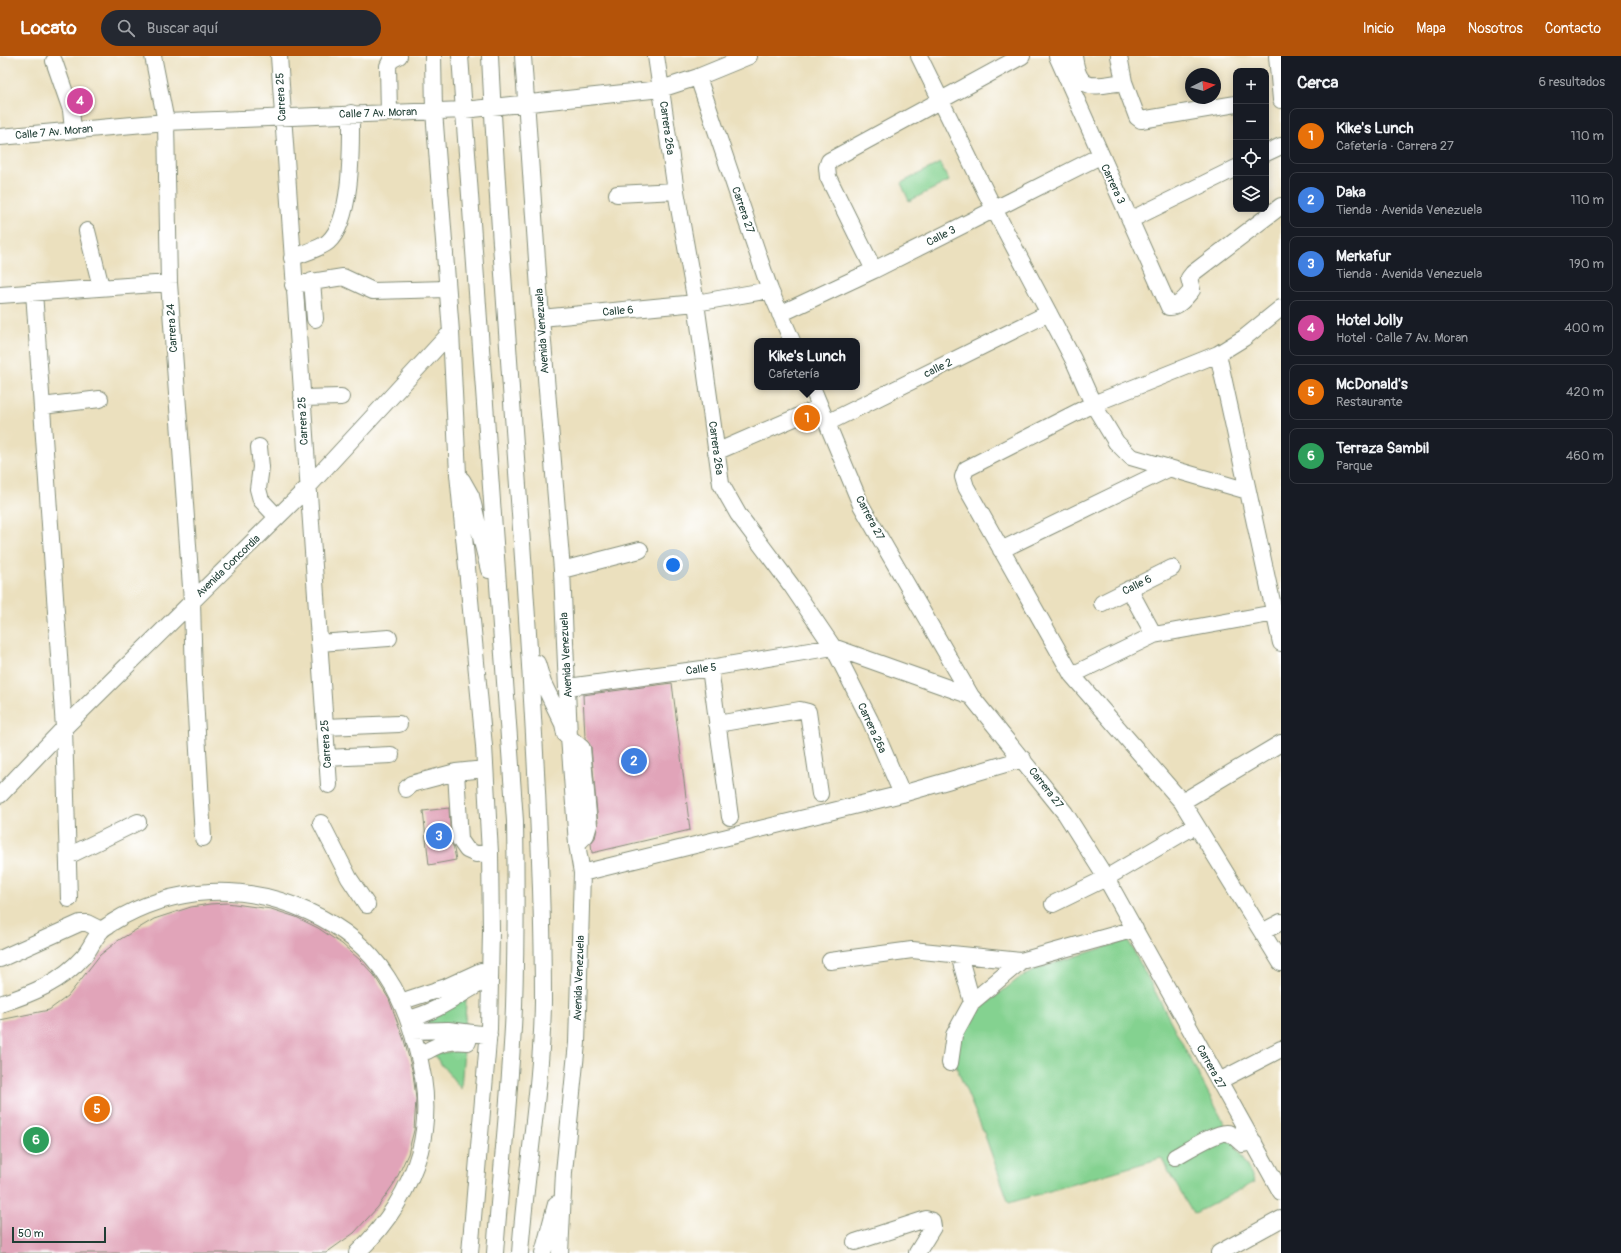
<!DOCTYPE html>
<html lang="es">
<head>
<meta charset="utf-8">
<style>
  :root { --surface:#171b24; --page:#242831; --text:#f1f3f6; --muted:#9ea1a6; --line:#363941; --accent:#b45309 }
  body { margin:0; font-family:Pangolin,sans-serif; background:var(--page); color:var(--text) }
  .controls { position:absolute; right:12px; top:12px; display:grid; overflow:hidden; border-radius:8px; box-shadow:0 2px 10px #0003 }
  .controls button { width:36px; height:36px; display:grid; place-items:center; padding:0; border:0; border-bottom:1px solid var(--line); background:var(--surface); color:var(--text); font:20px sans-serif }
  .compass { position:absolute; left:1185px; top:12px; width:36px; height:36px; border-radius:50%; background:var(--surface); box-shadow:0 2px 10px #0003; rotate:84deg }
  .scale { position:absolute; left:12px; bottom:10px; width:94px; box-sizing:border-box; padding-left:4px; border:2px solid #1f3d34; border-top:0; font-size:11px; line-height:14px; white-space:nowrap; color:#1f3d34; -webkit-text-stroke:3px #fff; paint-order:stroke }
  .you { position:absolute; left:673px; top:509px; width:14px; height:14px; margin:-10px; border:3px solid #fff; border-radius:50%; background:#1a73e8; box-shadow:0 0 0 6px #1a73e833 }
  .badge { display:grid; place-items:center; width:26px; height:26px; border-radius:50%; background:var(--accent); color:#fff; font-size:13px; font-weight:700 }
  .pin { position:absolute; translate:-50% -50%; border:2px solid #fff; box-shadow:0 1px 4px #0006 }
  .popup { position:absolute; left:754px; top:282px; width:106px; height:52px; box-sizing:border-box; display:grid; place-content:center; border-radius:8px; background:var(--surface); filter:drop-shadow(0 1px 3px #0005); font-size:13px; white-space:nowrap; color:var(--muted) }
  .popup b { font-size:15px; color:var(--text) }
  .popup::after { content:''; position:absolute; left:50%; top:100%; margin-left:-8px; border:8px solid transparent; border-top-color:var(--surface) }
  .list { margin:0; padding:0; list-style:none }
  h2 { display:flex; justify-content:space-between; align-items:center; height:52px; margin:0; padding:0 16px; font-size:17px }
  h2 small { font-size:13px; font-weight:400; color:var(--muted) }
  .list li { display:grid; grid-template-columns:26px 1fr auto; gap:12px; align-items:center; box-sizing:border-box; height:56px; margin:0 8px 8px; padding:0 8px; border:1px solid var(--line); border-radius:8px }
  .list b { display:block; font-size:15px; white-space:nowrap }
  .list p { margin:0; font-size:13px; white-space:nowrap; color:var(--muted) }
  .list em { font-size:13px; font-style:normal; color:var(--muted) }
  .icon { flex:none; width:22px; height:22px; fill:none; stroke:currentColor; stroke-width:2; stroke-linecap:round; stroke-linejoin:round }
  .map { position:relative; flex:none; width:1281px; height:1197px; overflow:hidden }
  header { display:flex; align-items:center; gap:24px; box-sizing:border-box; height:56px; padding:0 20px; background:var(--accent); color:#fff }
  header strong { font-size:19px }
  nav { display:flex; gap:22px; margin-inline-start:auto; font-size:14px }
  .search { width:280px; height:36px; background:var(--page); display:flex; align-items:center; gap:10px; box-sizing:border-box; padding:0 14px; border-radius:22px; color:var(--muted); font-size:15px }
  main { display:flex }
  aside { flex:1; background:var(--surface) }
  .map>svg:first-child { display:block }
  .green { fill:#84d290; stroke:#528862 }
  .building { fill:#e1a4b9 }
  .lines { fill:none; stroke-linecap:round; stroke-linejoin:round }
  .minor-casing { stroke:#858e79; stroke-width:18 }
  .minor { stroke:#fff; stroke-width:16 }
  .labels { text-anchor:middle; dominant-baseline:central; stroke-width:4; stroke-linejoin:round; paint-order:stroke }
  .street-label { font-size:11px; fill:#1f3d34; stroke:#fff }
</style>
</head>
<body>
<header>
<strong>Locato</strong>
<div class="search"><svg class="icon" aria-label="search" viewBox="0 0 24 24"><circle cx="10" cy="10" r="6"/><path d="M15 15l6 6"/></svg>Buscar aquí</div>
<nav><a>Inicio</a><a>Mapa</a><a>Nosotros</a><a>Contacto</a></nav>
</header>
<main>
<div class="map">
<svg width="1281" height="1197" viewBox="0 0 1281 1197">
  <rect width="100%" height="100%" fill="#fff"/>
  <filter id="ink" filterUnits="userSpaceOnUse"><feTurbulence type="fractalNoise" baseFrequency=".025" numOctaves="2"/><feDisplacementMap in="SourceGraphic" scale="8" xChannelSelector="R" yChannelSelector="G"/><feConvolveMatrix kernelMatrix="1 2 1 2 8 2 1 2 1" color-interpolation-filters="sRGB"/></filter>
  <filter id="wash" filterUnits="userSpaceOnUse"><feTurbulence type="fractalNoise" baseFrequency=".012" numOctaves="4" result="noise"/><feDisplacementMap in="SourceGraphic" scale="16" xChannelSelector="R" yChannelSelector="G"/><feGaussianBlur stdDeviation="0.9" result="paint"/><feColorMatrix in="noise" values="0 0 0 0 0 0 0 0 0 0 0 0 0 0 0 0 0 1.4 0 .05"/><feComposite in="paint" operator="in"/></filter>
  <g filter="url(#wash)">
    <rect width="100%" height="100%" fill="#ebe0be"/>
    <path class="green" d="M940 107 949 125 909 145 901 127Z
      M1128 884 1255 1126 1193 1158 1161 1102 1009 1147 984 1077 955 1008 958 986 968 962 1018 923 1039 912Z
      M466 942 465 970 421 972V965Z
      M464 994 461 1033 433 998Z"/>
    <g id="blocks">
      <path class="building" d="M672 627 690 774 592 797 591 787 595 782 598 768 591 691 585 682 583 639Z
        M449 752 451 785 454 793 456 804 429 809 423 755Z
        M227 847 271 853 296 861 318 872 342 888 360 904 374 919 389 943 404 984 413 1017 416 1043 414 1074 408 1098 395 1126 378 1151 354 1177 326 1197H0V964L49 954 68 940 100 899 119 884 154 863 191 851 210 848Z"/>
    </g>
  </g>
  <g filter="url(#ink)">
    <use href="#blocks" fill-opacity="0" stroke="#858e79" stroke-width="1"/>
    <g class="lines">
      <defs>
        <path id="minor" d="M153 0 166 66 169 227 192 545 194 624 203 782
          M279 0 329 729
          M433 0 434 55 451 276 458 418 484 690 490 797 491 875 489 973 470 1197
          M460 0 515 765C516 827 516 888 514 950 511 1032 501 1115 495 1197
          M490 0C500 215 520 429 532 644 538 744 543 844 543 945 542 1029 526 1113 520 1197
          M523 0 541 262 562 514 569 681 577 788 582 817 577 987 564 1116 560 1197
          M656 0 676 135 696 247 721 428 738 458 791 529 833 591 870 664 902 738
          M919 0 994 153 1073 303 1093 348 1116 386 1131 401 1248 435 1281 587
          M1057 0 1169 251C1178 252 1186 241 1192 234L1189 222 1193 217 1281 150
          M1074 0C1079 38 1093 30 1124 26
          M1119 0 1124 26 1137 61 1141 64 1236 48
          M1277 0 1281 44
          M54 5 71 54 73 74
          M698 21 770 234 792 285
          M389 57 388 10 391 4 399 0
          M0 81 166 66 464 54 661 33 698 21 749 0
          M1266 97 1281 90
          M617 138 676 135
          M1130 164 1236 112
          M87 175 101 231
          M292 202C301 198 321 192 328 186 353 164 351 89 351 57
          M874 214 828 121 827 111 829 105 1022 0
          M312 225 315 263
          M293 229 343 221 373 235 447 233
          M34 236 64 672 69 843
          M0 239 169 227
          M1281 252 1244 282 1218 298 1093 348 966 413 963 421 966 431 1072 619 1182 746 1281 907
          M780 258 874 214 1100 100
          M541 262 696 247 770 234
          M1218 298 1248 435
          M812 331 861 449 971 640 1065 757 1106 822 1281 1136
          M302 342 341 341
          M42 350 100 343
          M827 367 1049 257
          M259 391 261 411 258 433 261 444 277 461
          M716 396 820 351
          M462 424 471 440 489 514
          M1001 494 1168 413
          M562 514 640 494
          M1129 533 1154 579
          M1102 547 1172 512
          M319 587 389 582
          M537 607 543 627 563 668 565 678
          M710 612 730 761
          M1072 619 1154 579 1281 556
          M568 631 710 612 833 591 971 640
          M717 668 800 654 808 656 820 738
          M325 671 399 668
          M569 681 582 692 589 769 586 779 577 788
          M326 702 391 699
          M456 716 460 784 467 794 476 798 490 797
          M406 733 411 728 456 716 485 713
          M0 739 64 672 307 432 451 276
          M1182 746 1281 687
          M321 767 349 822 367 849
          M68 800 138 766
          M582 817 902 738 1023 703
          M1053 848 1106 822 1196 769
          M1262 876 1281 866
          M959 899 972 946
          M0 903 80 867H87L101 874
          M830 905 912 894 1021 905 1135 873
          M409 943 446 931 481 915
          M0 948C32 938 61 926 84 900 91 892 94 882 101 875 104 871 110 869 113 866 142 848 176 838 210 836 275 833 351 864 387 921 401 942 410 966 416 990 426 1024 429 1060 420 1095 409 1134 386 1169 357 1197
          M408 963C439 956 462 936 490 922
          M412 975 448 974 489 979
          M427 995C441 987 451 984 468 986
          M950 1007 954 979 972 946 1021 905
          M1219 1025 1281 993
          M1175 1101C1186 1095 1218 1075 1228 1077 1235 1079 1237 1085 1243 1088L1254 1086
          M855 1186 926 1163 932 1165 933 1171 917 1197
          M543 1197 556 1148
          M1219 1197 1281 1163"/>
      </defs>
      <use href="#minor" class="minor-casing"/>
      <use href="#minor" class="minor"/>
    </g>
  </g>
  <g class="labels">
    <g class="street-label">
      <text transform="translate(281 41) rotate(-93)">Carrera 25</text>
      <text transform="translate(378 57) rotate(-2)">Calle 7 Av. Moran</text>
      <text transform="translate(667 72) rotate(82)">Carrera 26a</text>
      <text transform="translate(54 76) rotate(-5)">Calle 7 Av. Moran</text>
      <text transform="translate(1113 128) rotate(65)">Carrera 3</text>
      <text transform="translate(743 154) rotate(71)">Carrera 27</text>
      <text transform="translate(941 180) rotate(-27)">Calle 3</text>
      <text transform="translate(618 255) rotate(-5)">Calle 6</text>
      <text transform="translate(172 272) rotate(-94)">Carrera 24</text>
      <text transform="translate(542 275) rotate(-94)">Avenida Venezuela</text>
      <text transform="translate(938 312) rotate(-26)">calle 2</text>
      <text transform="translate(303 365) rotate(-93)">Carrera 25</text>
      <text transform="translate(716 392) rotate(82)">Carrera 26a</text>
      <text transform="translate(870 462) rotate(62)">Carrera 27</text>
      <text transform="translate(228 510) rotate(-44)">Avenida Concordia</text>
      <text transform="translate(1137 529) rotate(-26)">Calle 6</text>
      <text transform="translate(566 599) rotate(-93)">Avenida Venezuela</text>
      <text transform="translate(701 613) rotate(-8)">Calle 5</text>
      <text transform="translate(872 672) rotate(65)">Carrera 26a</text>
      <text transform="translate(326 688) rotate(-94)">Carrera 25</text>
      <text transform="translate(1046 732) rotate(52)">Carrera 27</text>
      <text transform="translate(579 922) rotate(-88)">Avenida Venezuela</text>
      <text transform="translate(1211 1011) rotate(61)">Carrera 27</text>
    </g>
  </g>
</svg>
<div class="controls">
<button>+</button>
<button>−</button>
<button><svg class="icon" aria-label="locate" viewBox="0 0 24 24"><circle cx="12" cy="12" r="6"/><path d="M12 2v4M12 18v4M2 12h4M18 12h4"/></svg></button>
<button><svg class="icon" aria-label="layers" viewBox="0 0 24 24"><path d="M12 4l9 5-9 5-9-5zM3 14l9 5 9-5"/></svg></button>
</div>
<svg class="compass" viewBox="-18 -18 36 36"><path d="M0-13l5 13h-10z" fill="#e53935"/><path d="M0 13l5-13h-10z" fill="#9ea1a6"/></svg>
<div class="scale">50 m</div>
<div class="you"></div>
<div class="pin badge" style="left:807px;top:362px;background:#e8710a">1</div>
<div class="popup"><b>Kike's Lunch</b>Cafetería</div>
<div class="pin badge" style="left:634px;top:705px;background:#3f7fe0">2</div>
<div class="pin badge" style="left:439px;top:780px;background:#3f7fe0">3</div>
<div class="pin badge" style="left:80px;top:45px;background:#d1479c">4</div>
<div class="pin badge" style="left:97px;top:1053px;background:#e8710a">5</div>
<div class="pin badge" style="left:36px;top:1084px;background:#2e9e5b">6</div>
</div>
<aside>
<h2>Cerca<small>6 resultados</small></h2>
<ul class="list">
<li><span class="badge" style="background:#e8710a">1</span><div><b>Kike's Lunch</b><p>Cafetería · Carrera 27</p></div><em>110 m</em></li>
<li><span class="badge" style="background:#3f7fe0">2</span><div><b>Daka</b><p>Tienda · Avenida Venezuela</p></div><em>110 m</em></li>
<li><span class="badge" style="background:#3f7fe0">3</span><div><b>Merkafur</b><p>Tienda · Avenida Venezuela</p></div><em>190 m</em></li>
<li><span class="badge" style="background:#d1479c">4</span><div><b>Hotel Jolly</b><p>Hotel · Calle 7 Av. Moran</p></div><em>400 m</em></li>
<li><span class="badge" style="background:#e8710a">5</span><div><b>McDonald's</b><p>Restaurante</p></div><em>420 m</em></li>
<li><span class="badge" style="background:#2e9e5b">6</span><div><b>Terraza Sambil</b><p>Parque</p></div><em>460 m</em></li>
</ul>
</aside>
</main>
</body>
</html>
